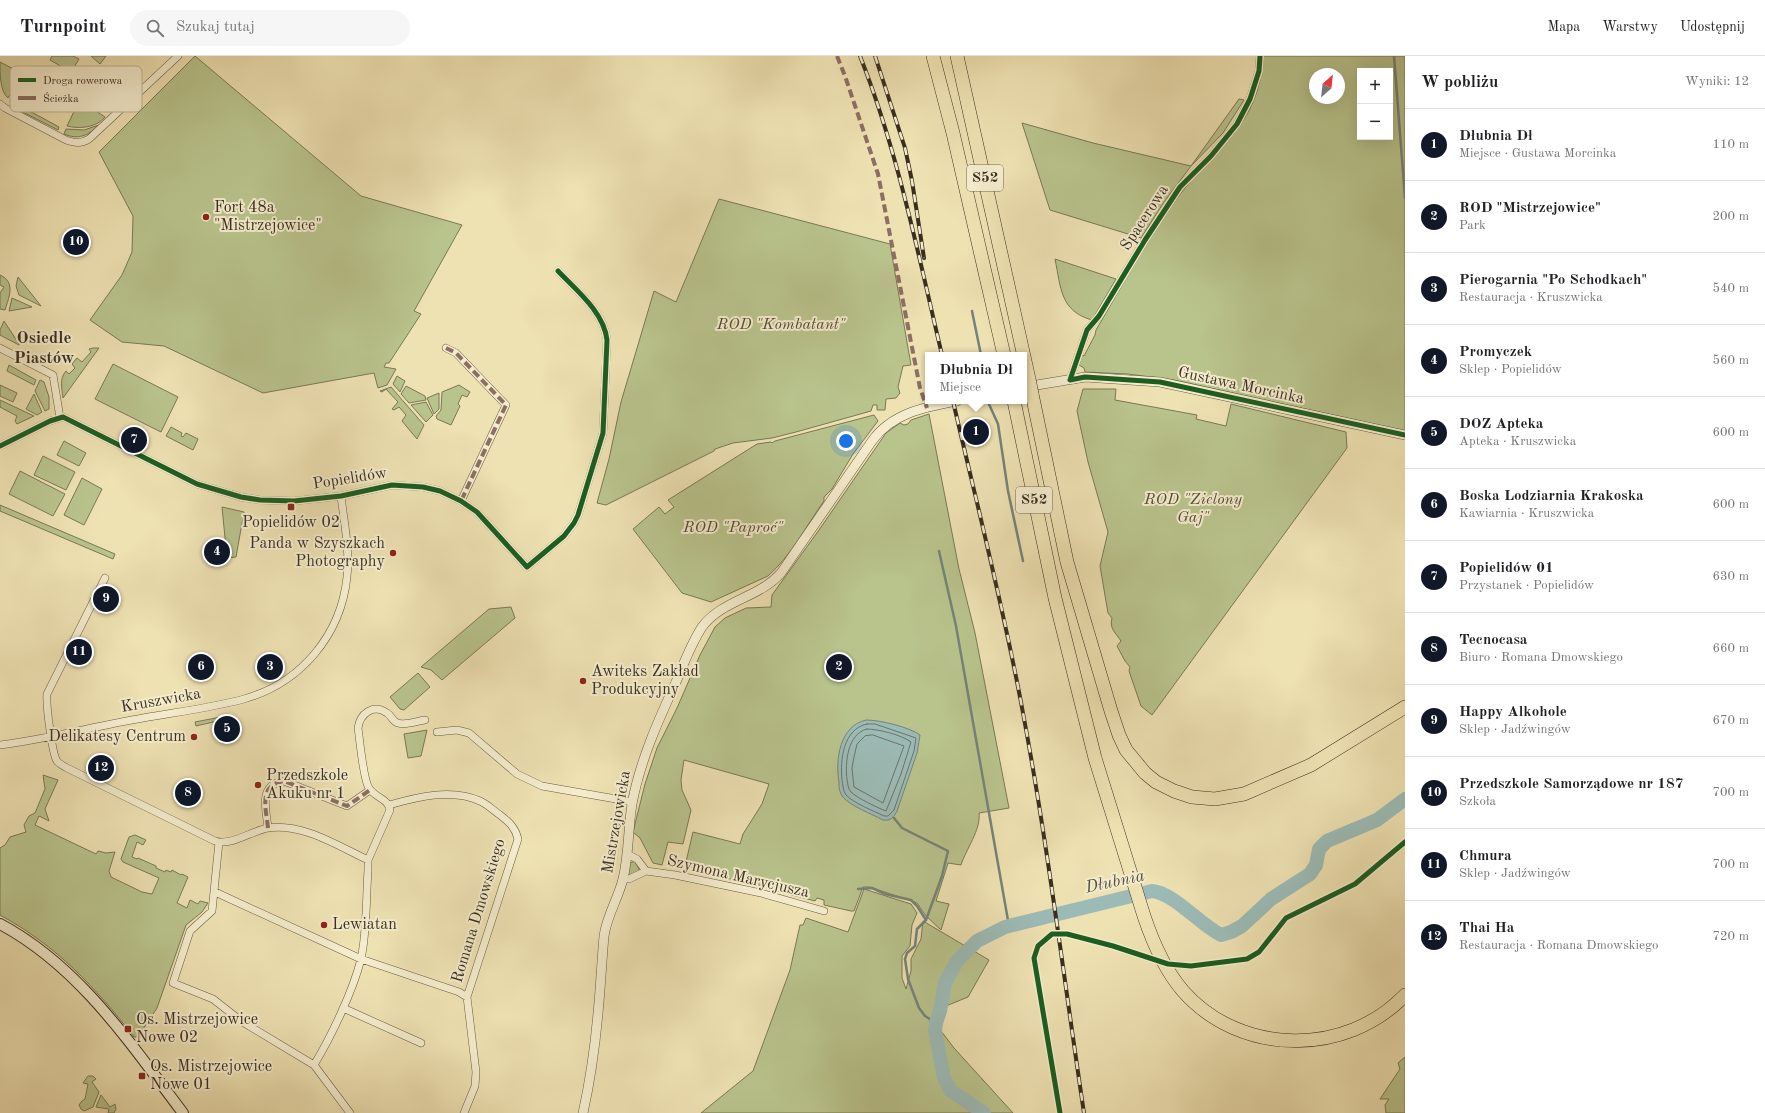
<!DOCTYPE html>
<html lang="pl">
<head>
<meta charset="utf-8">
<style>
  :root { --surface:#fff; --page:#f6f6f6; --text:#202124; --muted:#757577; --line:#e0e0e0; --accent:#111827 }
  body { margin:0; font-family:"Old Standard TT",serif; background:var(--page); color:var(--text) }
  .controls { position:absolute; right:12px; top:12px; display:grid; overflow:hidden; border-radius:0px; box-shadow:0 4px 16px #0002 }
  .controls button { width:36px; height:36px; display:grid; place-items:center; padding:0; border:0; border-bottom:1px solid var(--line); background:var(--surface); color:var(--text); font:20px sans-serif }
  .compass { position:absolute; left:1309px; top:12px; width:36px; height:36px; border-radius:50%; background:var(--surface); box-shadow:0 4px 16px #0002; rotate:27deg }
  .you { position:absolute; left:846px; top:385px; width:14px; height:14px; margin:-10px; border:3px solid #fff; border-radius:50%; background:#1a73e8; box-shadow:0 0 0 6px #1a73e833 }
  .badge { display:grid; place-items:center; width:26px; height:26px; border-radius:50%; background:var(--accent); color:#fff; font-size:13px; font-weight:700 }
  .pin { position:absolute; translate:-50% -50%; border:2px solid #fff; box-shadow:0 1px 4px #0006 }
  .popup { position:absolute; left:925px; top:296px; width:102px; height:52px; box-sizing:border-box; display:grid; place-content:center; border-radius:0px; background:var(--surface); filter:drop-shadow(0 1px 3px #0005); font-size:13px; white-space:nowrap; color:var(--muted) }
  .popup b { font-size:15px; color:var(--text) }
  .popup::after { content:''; position:absolute; left:50%; top:100%; margin-left:-8px; border:8px solid transparent; border-top-color:var(--surface) }
  .list { margin:0; padding:0; list-style:none }
  h2 { display:flex; justify-content:space-between; align-items:center; height:52px; margin:0; padding:0 16px; font-size:17px }
  h2 small { font-size:13px; font-weight:400; color:var(--muted) }
  .list li { display:grid; grid-template-columns:26px 1fr auto; gap:12px; align-items:center; box-sizing:border-box; height:72px; padding:0 16px; border-top:1px solid var(--line) }
  .list b { display:block; font-size:15px; white-space:nowrap }
  .list p { margin:0; font-size:13px; white-space:nowrap; color:var(--muted) }
  .list em { font-size:13px; font-style:normal; color:var(--muted) }
  .icon { flex:none; width:22px; height:22px; fill:none; stroke:currentColor; stroke-width:2; stroke-linecap:round; stroke-linejoin:round }
  .map { position:relative; flex:none; width:1405px; height:1057px; overflow:hidden }
  header { display:flex; align-items:center; gap:24px; box-sizing:border-box; height:56px; padding:0 20px; background:var(--surface); border-bottom:1px solid var(--line) }
  header strong { font-size:19px }
  nav { display:flex; gap:22px; margin-inline-start:auto; font-size:14px }
  .search { width:280px; height:36px; background:var(--page); display:flex; align-items:center; gap:10px; box-sizing:border-box; padding:0 14px; border-radius:22px; color:var(--muted); font-size:15px }
  main { display:flex }
  aside { flex:1; background:var(--surface) }
  .map>svg:first-child { display:block }
  .green { fill:#b9c38c; stroke:#7a7856; fill-rule:evenodd }
  .water { fill:#9cbbb6; stroke:#75837a }
  .lines { fill:none; stroke-linecap:round; stroke-linejoin:round }
  .shore { stroke:#6b746c; stroke-width:1 }
  .stream { stroke:#75837a; stroke-width:2.5 }
  .river { stroke:#9cbbb6; stroke-width:14 }
  .minor-casing { stroke:#675b45; stroke-width:8 }
  .tertiary-casing { stroke:#675b45; stroke-width:10 }
  .secondary-casing { stroke:#3a2e21; stroke-width:12 }
  .motorway-casing { stroke:#3a2e21; stroke-width:14 }
  .minor { stroke:#f4eccd; stroke-width:7 }
  .tertiary { stroke:#f4eccd; stroke-width:9 }
  .secondary { stroke:#f4eccd; stroke-width:10 }
  .motorway { stroke:#eee1b2; stroke-width:13 }
  .rail-casing { stroke:#3a2e21; stroke-width:4 }
  .rail { stroke:#f4eccd; stroke-width:2.5; stroke-dasharray:8; stroke-linecap:butt }
  .motorway-bridge-casing { stroke:#3a2e21; stroke-width:14; stroke-linecap:butt }
  .motorway-bridge { stroke:#eee1b2; stroke-width:13 }
  .quiet { stroke:#8d6e63; stroke-width:4; stroke-dasharray:8 4; stroke-linecap:butt }
  .cycleway-casing { stroke:#f4eccd; stroke-width:8 }
  .cycleway { stroke:#1b5e20; stroke-width:5 }
  .poi-dot { fill:#8f2418; stroke:#f4eccd; stroke-width:1.5 }
  .labels { text-anchor:middle; dominant-baseline:central; stroke-width:4; stroke-linejoin:round; paint-order:stroke }
  .shield { fill:#f4eccd; stroke:#726755; stroke-width:1 }
  .shield-label { font-size:15px; font-weight:bold; fill:#3a2e21 }
  .poi-label { font-size:16px; fill:#3a2e21; stroke:#f4eccd; text-anchor:start }
  .street-label { font-size:16px; fill:#3a2e21; stroke:#f4eccd }
  .park-label { font-size:16px; font-style:italic; fill:#534c36; stroke:#f4eccd }
  .neighbourhood-label { font-size:17px; font-weight:bold; fill:#3a2e21; stroke:#f4eccd }
  .water-label { font-size:17px; font-style:italic; fill:#525146; stroke:#f4eccd }
  .key { fill:#f4eccd; stroke:#bcb399; stroke-width:1 }
  .key-label { font-size:11px; fill:#3a2e21 }
</style>
</head>
<body>
<header>
<strong>Turnpoint</strong>
<div class="search"><svg class="icon" aria-label="search" viewBox="0 0 24 24"><circle cx="10" cy="10" r="6"/><path d="M15 15l6 6"/></svg>Szukaj tutaj</div>
<nav><a>Mapa</a><a>Warstwy</a><a>Udostępnij</a></nav>
</header>
<main>
<div class="map">
<svg width="1405" height="1057" viewBox="0 0 1405 1057">
  <rect width="100%" height="100%" fill="#eee1b2"/>
  <filter id="stains"><feTurbulence type="fractalNoise" baseFrequency=".005" numOctaves="4"/><feColorMatrix values="0 0 0 0 .2 0 0 0 0 .09 0 0 0 0 .02 0 0 0 .5 -.17"/></filter>
  <radialGradient id="worn" r=".72"><stop offset=".6" stop-color="#630" stop-opacity="0"/><stop offset="1" stop-color="#630" stop-opacity=".3"/></radialGradient>
  <path class="green" d="M52 0H73L79 3 71 16 50 4Z
    M91 0H106L100 8Z
    M195 0 361 140 462 169 414 255 421 258 389 307H386L384 311 396 313 387 329 378 332 374 317 263 337 164 290 122 286 90 264 122 219 132 196 133 160 99 96Z
    M1263 0H1405V375L1174 324 1128 318 1085 316 1084 312 1079 309 1082 299 1084 300 1095 279 1096 274C1122 230 1146 185 1176 144 1213 91 1260 72 1263 0ZM1360 15H1390V81H1360ZM1315 18H1339V42H1315Z
    M0 6 23 18 8 42C0 36 0 17 0 6Z
    M80 43 85 48 105 61C96 72 79 73 67 70Z
    M1239 43 1244 44 1223 77 1191 110 1164 146 1141 182 1050 154 1022 67 1093 87 1191 110Z
    M13 46 59 71 58 74 11 50Z
    M99 69C88 80 78 84 64 78L66 73 84 74Z
    M719 143 890 188 911 309 903 310 898 331 900 337 896 342 886 343 885 354H877V349H873L871 355 796 376 772 382 733 387 715 393 714 395 606 449 597 447 609 403 621 346 654 235 676 246Z
    M1055 203 1116 223 1092 264C1060 255 1061 232 1055 203Z
    M0 219C16 226 9 241 5 254L0 253V237L4 231 0 229Z
    M18 221 41 250 19 239 16 230Z
    M12 242 32 251 9 255Z
    M4 265 19 288V289L0 279V274Z
    M93 292H99L63 342C62 332 59 323 66 315L69 318 75 312 72 308 77 302 82 306 91 296 89 293Z
    M113 308 178 341 161 376 95 343Z
    M9 309 36 324 34 329 7 315Z
    M397 320 405 325 400 336 393 328Z
    M40 324 44 326 49 341V353L45 355 35 335Z
    M0 329 17 337 13 346 0 340Z
    M459 329 470 336 467 341 462 339 458 348 460 350 451 369 437 363 436 360 441 354 442 336Z
    M406 330 425 340 426 344 409 347 401 338Z
    M391 331 424 369 417 383 402 365 406 359 399 351 394 354 392 353 398 346 386 333 382 336 380 335Z
    M1083 333H1116L1115 344 1197 359 1196 363 1226 370 1231 348 1346 376 1347 392 1152 659 1141 650 1129 615 1130 611 1125 605 1117 590 1121 585C1116 577 1109 573 1112 562L1108 557 1100 510 1108 476 1088 406 1077 355Z
    M439 337V353L434 358 427 342Z
    M34 338 42 356 37 359 26 353Z
    M0 344 34 360 17 368 15 365 17 360 0 351Z
    M426 346 433 359 426 366 411 349Z
    M929 358 959 513 975 577 1009 752 979 757C981 774 966 793 961 809L948 807 936 845 949 848 941 874 926 860 917 847 870 831H863L854 855H851L824 849V844L817 842 815 845 777 835 778 829 774 828 773 832 716 820 713 816 685 810 693 776 740 788 743 778 762 748 769 728 684 704 681 724 682 734 691 754 683 788 668 786 662 809 653 807 640 782 633 776 645 728 657 692 677 652 700 599 715 571 725 562 746 552 771 551 772 539 819 474 886 377 900 367 904 369 908 368 911 364Z
    M874 359 878 365 853 398 832 433 824 441V445C806 470 791 500 768 520L711 546 682 537 633 473 659 451 665 458 674 451 668 444 757 388 771 386 772 387 775 385Z
    M171 371 182 377 181 380 183 381 186 377 198 383 193 394 166 380Z
    M64 385 86 397 79 410 57 399Z
    M43 400 75 416 66 434 34 419Z
    M20 415 65 438 53 460 9 438Z
    M82 422 102 433 84 469 64 459Z
    M0 449 115 498 113 503 0 455Z
    M222 451 244 456 236 501 227 502Z
    M511 551 515 562 442 624 431 614 421 611 489 553Z
    M418 617 430 631 404 654 400 653 390 641Z
    M221 661 222 664 196 670 195 666Z
    M427 674 421 700 408 702 404 678Z
    M43 719 58 724 45 753 49 765 39 760 35 769 96 798 98 795 106 797 115 796 109 815 111 821 142 836 152 838 159 822 123 806 121 803 129 781 135 779 146 784 143 789 137 786 132 801 137 803 138 802 156 810V812L165 816 166 814 171 816 172 814 181 819 182 818 188 821 177 847 187 852 190 844 198 848 200 845 208 847 202 856 186 869 157 952 138 981H134C95 931 57 890 0 859V792L5 789 10 781 26 776 24 769 29 760 35 757 45 733Z
    M635 805 639 813V815L630 819 628 817 630 807Z
    M864 833 911 848 917 857 912 869 910 890 902 900V922L906 933 911 915V903L921 883 923 865 989 904 968 941 946 950 938 971 954 992 1013 1057H701L753 1015 790 914 800 869H803L806 862 848 876Z
    M1405 1001V1057H1386L1385 1049 1389 1043H1380L1400 1013 1398 1007Z
    M88 1020H93L96 1023 92 1026 99 1036 93 1051 84 1055 81 1053 79 1049 82 1045 85 1043 88 1028 83 1027Z
    M101 1039 110 1051 115 1048 116 1053 114 1057H108L109 1053 96 1051Z"/>
  <path class="water" d="M866 664C880 664 909 671 920 679L917 697 897 755C893 762 891 765 883 764 872 758 850 750 843 741 839 736 839 731 839 726 835 703 840 670 866 664Z"/>
  <g class="lines">
    <path class="shore" d="M867 668H875L916 682 914 695 894 754 888 760H884C872 754 855 748 846 739 843 735 843 729 842 724 840 704 843 673 867 668Z
      M867 673C878 673 902 679 911 686L901 718 886 755C878 752 857 742 851 736 848 733 848 728 847 724 845 707 847 678 867 673Z
      M873 679 904 690 883 747 854 731 852 712 854 701 857 688 865 680Z"/>
    <path class="stream" d="M1394 0 1405 142
      M972 255 981 299
      M988 346 998 368 1008 435 1023 505
      M939 495 956 570 1009 870
      M894 762 902 772 948 795 942 820 926 864 917 873 915 890 907 897 905 903 908 923 919 952 925 960 936 967
      M858 833 872 832 885 838 911 844 917 850 926 864"/>
    <path class="river" d="M984 1057 951 1035 944 1022 941 1007 935 974 936 967 940 955 945 927 957 905 977 885 1005 871 1152 835C1174 837 1199 868 1221 879L1231 876 1242 870 1271 843 1310 818 1316 809 1319 793 1327 785 1377 764 1405 743"/>
    <defs>
      <path id="minor" d="M0 48 5 52 66 84C75 87 81 88 89 83L178 0
        M0 292 53 319 60 362
        M446 292 456 297 506 349 461 445
        M1070 324 1087 274 1099 260 1145 184 1180 131 1211 100 1237 68 1250 43 1259 15 1260 0
        M0 390 50 365 63 361 197 428 241 441 260 444 294 445 341 440 392 429 423 431 440 435 461 445 477 456 527 511 564 480 574 467 578 459 603 377 607 284C604 256 576 234 558 215
        M105 522 47 638C46 648 52 698 57 705 59 708 64 710 67 712L215 785C232 790 251 775 268 772 303 767 338 790 368 804
        M437 676 457 674 469 677 517 718 542 730 633 746
        M0 689C48 683 95 670 143 662 177 656 211 652 244 643 301 627 341 579 347 521 350 494 344 466 341 440
        M389 749C417 741 452 732 480 745 487 748 493 754 500 759 509 766 515 771 518 783L467 941 476 1016 475 1030 464 1057
        M268 772C266 752 258 729 284 725L347 750 370 734
        M219 786 212 855 190 875 173 927 213 943 241 965 314 1009 350 1057
        M627 798 637 803 646 815
        M623 823H629L646 815 675 819 761 837 824 855
        M215 836 361 903 459 936 467 941
        M343 952 421 987
        M314 1009C331 981 353 935 361 903 367 876 366 843 368 814V804L390 754C388 742 375 742 369 732 363 723 360 685 358 672 360 658 373 647 387 657 391 659 393 666 398 667 406 670 417 665 425 664"/>
      <path id="tertiary" d="M1025 331 1085 321 1160 326 1405 379
        M583 1057C591 1021 596 983 599 946 601 924 602 902 604 880 607 859 618 843 623 823 629 798 628 773 632 748 640 705 658 665 676 626 684 607 691 588 702 571 722 544 759 542 781 517L872 385C892 357 925 351 957 345"/>
      <path id="secondary" d="M0 868C79 910 130 987 183 1057"/>
      <path id="motorway" d="M933 0 953 77 1004 299
        M957 0 1029 323
        M1032 338 1067 506 1111 655 1119 679 1126 694 1145 717 1156 726 1174 735 1192 741 1215 743 1244 738 1311 709 1405 651
        M1014 345 1055 542 1095 702 1144 860C1153 887 1164 913 1183 935 1240 1000 1346 1001 1405 939"/>
    </defs>
    <use href="#minor" class="minor-casing"/>
    <use href="#tertiary" class="tertiary-casing"/>
    <use href="#secondary" class="secondary-casing"/>
    <use href="#motorway" class="motorway-casing"/>
    <use href="#minor" class="minor"/>
    <use href="#tertiary" class="tertiary"/>
    <use href="#secondary" class="secondary"/>
    <use href="#motorway" class="motorway"/>
    <defs>
      <path id="rail" d="M860 0C898 96 918 198 942 299
        M875 0 905 92 912 125 924 202
        M953 345C977 449 1004 553 1023 657 1048 790 1064 924 1084 1057"/>
    </defs>
    <use href="#rail" class="rail-casing"/>
    <use href="#rail" class="rail"/>
    <defs>
      <path id="motorway-bridge" d="M1029 323 1032 338"/>
    </defs>
    <use href="#motorway-bridge" class="motorway-bridge-casing"/>
    <use href="#motorway-bridge" class="motorway-bridge"/>
    <path class="quiet" d="M837 0 845 20 878 118 920 332 927 352
      M446 292 456 297 506 349 461 445
      M268 772C266 752 258 729 284 725L347 750 370 734"/>
    <defs>
      <path id="cycleway" d="M1260 0 1259 15 1250 43 1237 68 1211 100 1180 131 1145 184 1099 260 1087 274 1070 324 1085 321 1160 326 1405 379
        M0 390 50 365 63 361 197 428 241 441 260 444 294 445 341 440 392 429 423 431 440 435 461 445 477 456 527 511 564 480 574 467 578 459 603 377 607 284C604 256 576 234 558 215
        M1060 1057 1034 902 1038 890 1052 878H1067L1113 890 1168 908 1191 910 1247 903 1259 896 1286 862 1355 828 1405 786"/>
    </defs>
    <use href="#cycleway" class="cycleway-casing"/>
    <use href="#cycleway" class="cycleway"/>
  </g>
  <g class="poi-dot">
    <circle cx="206" cy="161" r="4"/>
    <rect x="287" y="447" width="8" height="8" rx="2"/>
    <circle cx="393" cy="497" r="4"/>
    <circle cx="583" cy="625" r="4"/>
    <circle cx="194" cy="681" r="4"/>
    <circle cx="258" cy="729" r="4"/>
    <circle cx="324" cy="869" r="4"/>
    <rect x="124" y="969" width="8" height="8" rx="2"/>
    <rect x="138" y="1016" width="8" height="8" rx="2"/>
  </g>
  <g class="labels">
    <g class="shield">
      <rect x="967" y="109" width="36" height="26" rx="3"/>
      <rect x="1016" y="431" width="36" height="26" rx="3"/>
    </g>
    <g class="shield-label">
      <text x="985" y="122">S52</text>
      <text x="1034" y="444">S52</text>
    </g>
    <g class="poi-label">
      <text x="214" y="152">Fort 48a<tspan x="214" dy="18">"Mistrzejowice"</tspan></text>
      <text x="291" y="467" text-anchor="middle">Popielidów 02</text>
      <text x="385" y="488" text-anchor="end">Panda w Szyszkach<tspan x="385" dy="18">Photography</tspan></text>
      <text x="591" y="616">Awiteks Zakład<tspan x="591" dy="18">Produkcyjny</tspan></text>
      <text x="186" y="681" text-anchor="end">Delikatesy Centrum</text>
      <text x="266" y="720">Przedszkole<tspan x="266" dy="18">Akuku nr 1</tspan></text>
      <text x="332" y="869">Lewiatan</text>
      <text x="136" y="964">Os. Mistrzejowice<tspan x="136" dy="18">Nowe 02</tspan></text>
      <text x="150" y="1011">Os. Mistrzejowice<tspan x="150" dy="18">Nowe 01</tspan></text>
    </g>
    <g class="street-label">
      <text transform="translate(1145 162) rotate(-57)">Spacerowa</text>
      <text transform="translate(1241 330) rotate(12)">Gustawa Morcinka</text>
      <text transform="translate(350 423) rotate(-9)">Popielidów</text>
      <text transform="translate(161 645) rotate(-10)">Kruszwicka</text>
      <text transform="translate(617 766) rotate(-80)">Mistrzejowicka</text>
      <text transform="translate(738 821) rotate(13)">Szymona Marycjusza</text>
      <text transform="translate(479 855) rotate(-73)">Romana Dmowskiego</text>
    </g>
    <g class="park-label">
      <text x="781" y="269">ROD "Kombatant"</text>
      <text x="1193" y="444">ROD "Zielony<tspan x="1193" dy="18">Gaj"</tspan></text>
      <text x="733" y="472">ROD "Paproć"</text>
    </g>
    <g class="neighbourhood-label">
      <text x="44" y="282">Osiedle<tspan x="44" dy="20">Piastów</tspan></text>
    </g>
    <g class="water-label">
      <text transform="translate(1115 826) rotate(-12)">Dłubnia</text>
    </g>
  </g>
  <rect x="10" y="10" width="132" height="46" rx="6" class="key"/>
  <rect x="18" y="22" width="18" height="4" fill="#1b5e20"/>
  <rect x="18" y="40" width="18" height="4" fill="#8d6e63"/>
  <g class="key-label">
    <text x="43" y="28">Droga rowerowa</text>
    <text x="43" y="46">Ścieżka</text>
  </g>
  <rect width="100%" height="100%" filter="url(#stains)"/>
  <rect width="100%" height="100%" fill="url(#worn)"/>
</svg>
<div class="controls">
<button>+</button>
<button>−</button>
</div>
<svg class="compass" viewBox="-18 -18 36 36"><path d="M0-13l5 13h-10z" fill="#e53935"/><path d="M0 13l5-13h-10z" fill="#757577"/></svg>
<div class="you"></div>
<div class="pin badge" style="left:976px;top:376px">1</div>
<div class="popup"><b>Dłubnia Dł</b>Miejsce</div>
<div class="pin badge" style="left:839px;top:611px">2</div>
<div class="pin badge" style="left:270px;top:611px">3</div>
<div class="pin badge" style="left:217px;top:496px">4</div>
<div class="pin badge" style="left:227px;top:673px">5</div>
<div class="pin badge" style="left:201px;top:611px">6</div>
<div class="pin badge" style="left:134px;top:384px">7</div>
<div class="pin badge" style="left:188px;top:737px">8</div>
<div class="pin badge" style="left:106px;top:543px">9</div>
<div class="pin badge" style="left:76px;top:186px">10</div>
<div class="pin badge" style="left:79px;top:596px">11</div>
<div class="pin badge" style="left:101px;top:712px">12</div>
</div>
<aside>
<h2>W pobliżu<small>Wyniki: 12</small></h2>
<ul class="list">
<li><span class="badge">1</span><div><b>Dłubnia Dł</b><p>Miejsce · Gustawa Morcinka</p></div><em>110 m</em></li>
<li><span class="badge">2</span><div><b>ROD &quot;Mistrzejowice&quot;</b><p>Park</p></div><em>200 m</em></li>
<li><span class="badge">3</span><div><b>Pierogarnia &quot;Po Schodkach&quot;</b><p>Restauracja · Kruszwicka</p></div><em>540 m</em></li>
<li><span class="badge">4</span><div><b>Promyczek</b><p>Sklep · Popielidów</p></div><em>560 m</em></li>
<li><span class="badge">5</span><div><b>DOZ Apteka</b><p>Apteka · Kruszwicka</p></div><em>600 m</em></li>
<li><span class="badge">6</span><div><b>Boska Lodziarnia Krakoska</b><p>Kawiarnia · Kruszwicka</p></div><em>600 m</em></li>
<li><span class="badge">7</span><div><b>Popielidów 01</b><p>Przystanek · Popielidów</p></div><em>630 m</em></li>
<li><span class="badge">8</span><div><b>Tecnocasa</b><p>Biuro · Romana Dmowskiego</p></div><em>660 m</em></li>
<li><span class="badge">9</span><div><b>Happy Alkohole</b><p>Sklep · Jadźwingów</p></div><em>670 m</em></li>
<li><span class="badge">10</span><div><b>Przedszkole Samorządowe nr 187</b><p>Szkoła</p></div><em>700 m</em></li>
<li><span class="badge">11</span><div><b>Chmura</b><p>Sklep · Jadźwingów</p></div><em>700 m</em></li>
<li><span class="badge">12</span><div><b>Thai Ha</b><p>Restauracja · Romana Dmowskiego</p></div><em>720 m</em></li>
</ul>
</aside>
</main>
</body>
</html>
